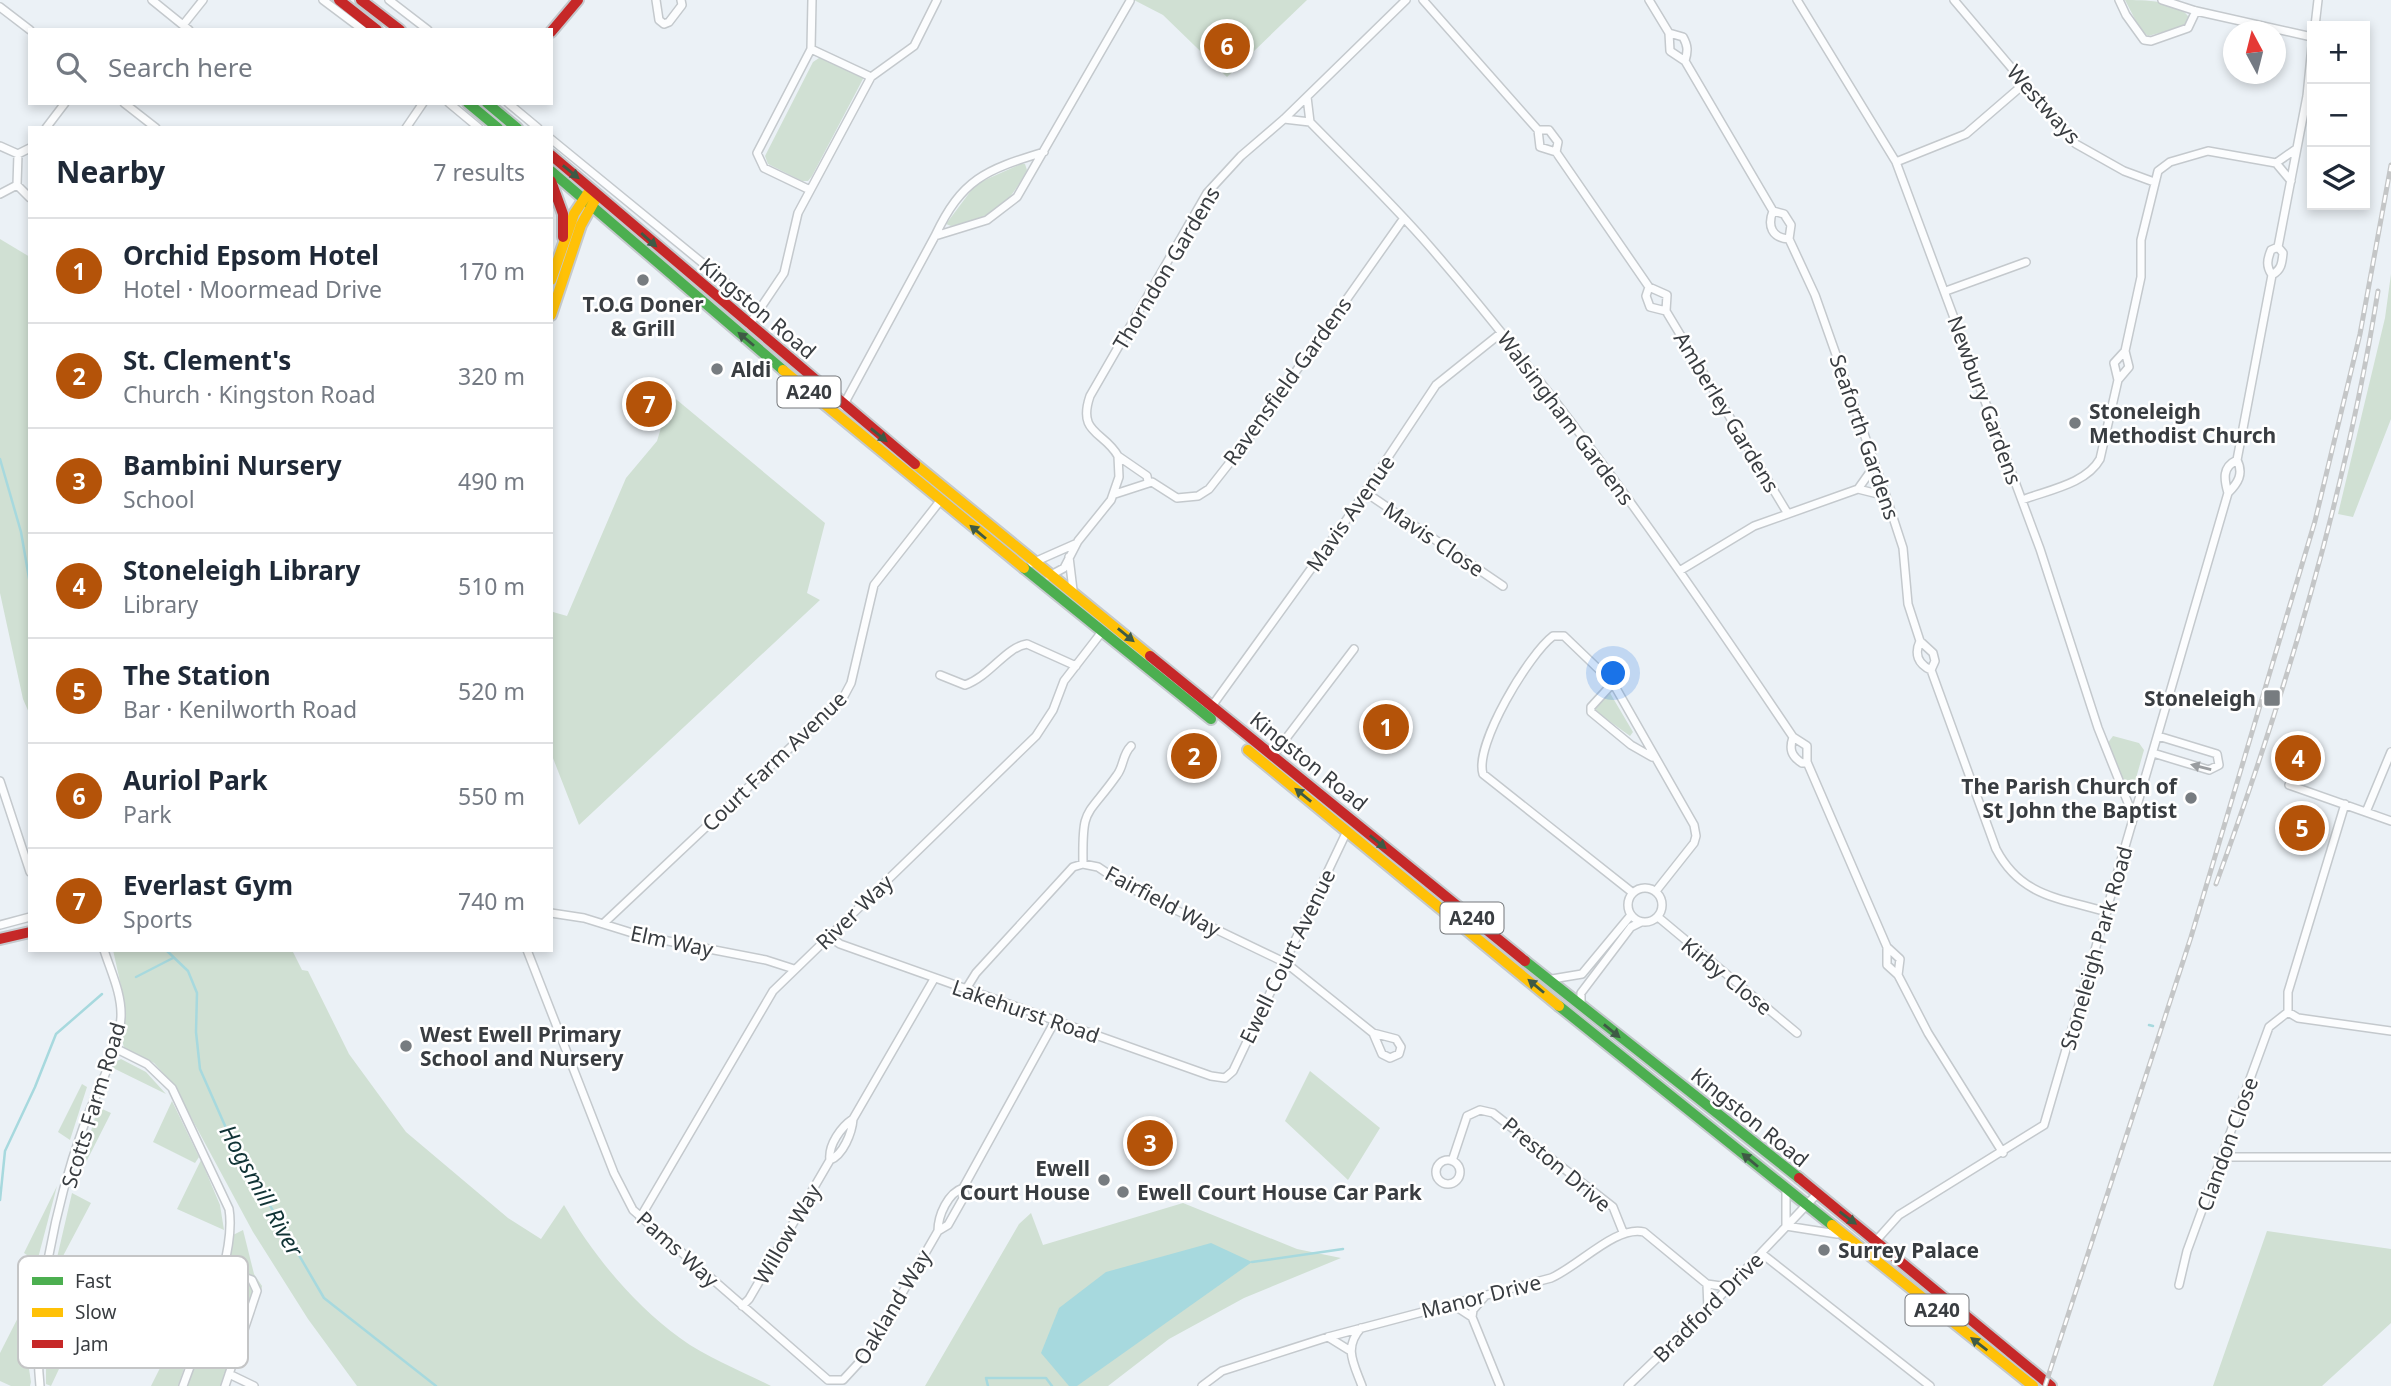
<!DOCTYPE html>
<html lang="en">
<head>
<meta charset="utf-8">
<style>
  :root { --surface:#fff; --page:#f2f2f3; --text:#1f2937; --muted:#747a83; --line:#e0e1e3; --accent:#b45309 }
  body { margin:0; font-family:"Noto Sans",sans-serif; background:var(--page); color:var(--text) }
  .controls { position:absolute; right:21px; top:21px; display:grid; overflow:hidden; border-radius:0px; box-shadow:0 4px 10px #0003 }
  .controls button { width:63px; height:63px; display:grid; place-items:center; padding:0; border:0; border-bottom:2px solid var(--line); background:var(--surface); color:var(--text); font:35px sans-serif }
  .compass { position:absolute; left:2223px; top:21px; width:63px; height:63px; border-radius:50%; background:var(--surface); box-shadow:0 4px 10px #0003; rotate:353deg }
  .you { position:absolute; left:1614px; top:674px; width:24px; height:24px; margin:-18px; border:5px solid #fff; border-radius:50%; background:#1a73e8; box-shadow:0 0 0 10px #1a73e833 }
  .badge { display:grid; place-items:center; width:46px; height:46px; border-radius:50%; background:var(--accent); color:#fff; font-size:23px; font-weight:700 }
  .pin { position:absolute; translate:-50% -50%; border:4px solid #fff; box-shadow:0 2px 7px #0006 }
  .list { margin:0; padding:0; list-style:none }
  h2 { display:flex; justify-content:space-between; align-items:center; height:91px; margin:0; padding:0 28px; font-size:30px }
  h2 small { font-size:23px; font-weight:400; color:var(--muted) }
  .list li { display:grid; grid-template-columns:46px 1fr auto; gap:21px; align-items:center; box-sizing:border-box; height:105px; padding:0 28px; border-top:2px solid var(--line) }
  .list b { display:block; font-size:26px; white-space:nowrap }
  .list p { margin:0; font-size:23px; white-space:nowrap; color:var(--muted) }
  .list em { font-size:23px; font-style:normal; color:var(--muted) }
  .icon { flex:none; width:38px; height:38px; fill:none; stroke:currentColor; stroke-width:2; stroke-linecap:round; stroke-linejoin:round }
  .map { position:relative; flex:none; width:2391px; height:1386px; overflow:hidden }
  .search { position:absolute; background:var(--surface); box-shadow:0 4px 10px #0003; left:28px; top:28px; width:525px; height:77px; display:flex; align-items:center; gap:18px; box-sizing:border-box; padding:0 24px; border-radius:0px; color:var(--muted); font-size:26px }
  .panel { position:absolute; background:var(--surface); box-shadow:0 4px 10px #0003; left:28px; top:126px; width:525px; height:826px; border-radius:0px }
  .map>svg:first-child { display:block }
  .green { fill:#d0e0d3 }
  .water { fill:#a7d9de }
  .lines { fill:none; stroke-linecap:round; stroke-linejoin:round }
  .stream { stroke:#a7d9de; stroke-width:2.5 }
  .street-casing { stroke:#c4c9cd; stroke-width:10 }
  .fast-casing { stroke:#c4c9cd; stroke-width:14 }
  .slow-casing { stroke:#c4c9cd; stroke-width:14 }
  .jam-casing { stroke:#c4c9cd; stroke-width:14 }
  .street { stroke:#fcfdfe; stroke-width:7 }
  .fast { stroke:#4caf50; stroke-width:10 }
  .slow { stroke:#ffc107; stroke-width:10 }
  .jam { stroke:#c62828; stroke-width:10 }
  .rail-casing { stroke:#c4c6c7; stroke-width:5 }
  .rail { stroke:#fff; stroke-width:2.5; stroke-dasharray:8; stroke-linecap:butt }
  .oneway { fill:#3e5a45 }
  .oneway2 { fill:#9a9da0 }
  .poi-dot { fill:#777c80; stroke:#fff; stroke-width:2.5 }
  .labels { text-anchor:middle; dominant-baseline:central; stroke-width:5; stroke-linejoin:round; paint-order:stroke }
  .shield { fill:#fff; stroke:#74777a; stroke-width:2 }
  .shield-label { font-size:19px; font-weight:bold; fill:#393d41 }
  .street-label { font-size:21px; fill:#393d41; stroke:#fff }
  .poi-label { font-size:21px; font-weight:bold; fill:#393d41; stroke:#fff; text-anchor:start }
  .water-label { font-size:23px; font-style:italic; fill:#103335; stroke:#fff }
  .key { fill:#fff; stroke:#c4c5c6; stroke-width:2 }
  .key-label { font-size:19px; fill:#393d41 }
</style>
</head>
<body>
<div class="map">
<svg width="2391" height="1386" viewBox="0 0 2391 1386">
  <rect width="100%" height="100%" fill="#ebf1f6"/>
  <path class="green" d="M1134 0H1307L1227 77 1163 15Z
    M2125 0C2143 0 2180 0 2190 19L2185 26 2148 36 2140 29Z
    M822 56 864 77 812 176 808 181H802L768 164 765 156 813 62Z
    M1021 164H1025L1027 170C1006 209 994 216 951 226L946 224 976 184Z
    M0 239 30 257V715L23 699 0 593Z
    M2391 274V419L2353 517 2338 514 2385 318Z
    M671 395 825 523 807 593 820 600 579 825 551 753V615L553 612 567 616 626 478 657 441Z
    M1610 693 1633 732 1630 736 1594 710Z
    M2113 736 2139 743 2144 750 2131 796 2128 797 2107 744Z
    M113 950H292L302 970 308 971 349 1054 406 1132 508 1218 541 1239 564 1205C593 1255 633 1304 680 1338 707 1358 742 1371 771 1386H357L308 1319 253 1232 173 1084 154 1063 124 1048 122 1039 123 995Z
    M121 1059 146 1072 166 1094 113 1068 115 1062Z
    M1310 1071 1380 1128 1348 1180 1285 1121Z
    M82 1084 87 1087 70 1140 58 1132Z
    M172 1101 199 1157 195 1163 153 1142Z
    M98 1107 111 1113 76 1182Z
    M201 1160 220 1205 224 1230 177 1209Z
    M57 1186 37 1262 24 1253Z
    M72 1193 91 1203 53 1275Z
    M1183 1203 1297 1249 1341 1258 1244 1298 1169 1339 1108 1386H925L1019 1224 1031 1213 1043 1245Z
    M243 1230 254 1274 262 1286 261 1293 257 1280C229 1261 227 1274 233 1235Z
    M2267 1231 2391 1249V1323L2322 1386H2213Z
    M234 1276 250 1283 253 1294 221 1386H185L224 1279Z
    M32 1290 27 1356 31 1382 30 1386H11L0 1381V1353Z
    M46 1319 75 1335 51 1386 46 1384Z
    M178 1332 189 1338 192 1345 178 1386H151Z"/>
  <path class="water" d="M1211 1243 1252 1262 1077 1386H1069L1041 1353 1059 1308 1106 1272Z"/>
  <g class="lines">
    <path class="stream" d="M0 459 21 532 30 584
      M166 950 188 971 197 993 196 1032 200 1069 230 1137 324 1298 436 1386
      M136 977 173 958
      M2149 1025 2153 1026
      M0 1200 5 1151 35 1087 56 1034 102 994
      M1252 1262 1343 1249
      M988 1386 986 1378H1046L1052 1386"/>
    <defs>
      <path id="street" d="M152 0 189 30
        M323 0 363 30
        M389 0 428 30
        M656 0 659 20 664 24 669 22 682 5 681 0
        M1423 0 1538 130 1540 147 1556 152 1649 287 1667 295 1666 311 1788 514
        M1649 0 1669 33 1670 51 1685 61 1773 211 1784 214 1791 225 1789 239 1815 295 1886 496 1903 548 1908 604 1920 641 1933 653 1935 661 1931 670 1996 849C2021 897 2060 898 2107 912
        M1797 0 1896 162 2040 549 2098 728 2134 818
        M1954 0 2076 144 2124 171 2154 182
        M2119 0 2126 15 2144 40 2151 41 2188 28 2196 11
        M2162 0 2196 11 2312 37
        M0 7 30 30
        M183 25 203 0
        M2315 26 2318 0
        M1669 33 1683 37C1688 46 1688 51 1685 61
        M871 77 914 46 937 0
        M1307 97 1310 122
        M124 103 156 128
        M449 103 479 128
        M508 103 538 128
        M1284 119 1310 122C1351 164 1393 204 1431 248 1564 402 1680 569 1793 737L1807 746V762L1887 947V965L1898 975 1928 1033 2003 1153
        M46 128 65 103
        M406 128 423 103
        M1538 130H1549L1558 142 1556 152
        M551 139 760 310
        M0 146 18 154 30 148
        M18 154 17 185 30 198
        M1896 162 1966 134 2024 84
        M2276 163 2291 181
        M810 190 764 168 757 153 811 49
        M0 194 17 185
        M1773 211C1767 226 1772 238 1789 239
        M935 236C962 179 985 170 1044 152
        M2272 275C2281 270 2282 264 2283 253L2278 247 2307 96 2312 46
        M1649 287 1646 296 1650 307 1666 311
        M1946 291 2026 262
        M749 325 784 273 798 213 871 77 811 49 812 0
        M2118 380 2129 367 2125 351 2141 277V240L2158 171 2170 162 2208 151 2276 163 2296 149
        M843 406 935 236 987 220 1017 197 1130 1
        M1118 456 1147 476 1148 482
        M1858 489 1886 496
        M1365 492 1503 586
        M2228 493C2238 483 2244 474 2237 460L2272 275C2266 266 2267 260 2271 250L2278 247
        M1115 494 1152 482 1177 498 1198 496 1209 489 1246 442 1404 218
        M2022 500C2048 490 2086 484 2100 459L2118 380 2114 363 2125 351
        M1069 557 1073 590
        M1032 563 1075 544
        M1681 570 1754 526 1858 489 1875 465
        M1049 576 1064 568 1078 541 1111 500 1119 477 1118 456C1104 431 1077 434 1090 396L1207 193 1241 156 1284 119 1406 0
        M1920 641C1914 654 1918 664 1931 670
        M940 675 965 685C990 676 1006 647 1027 644L1076 666
        M1613 683 1591 707V712L1631 745 1652 757
        M1212 706 1347 519 1436 385 1501 333
        M1793 737C1789 749 1791 756 1802 763L1807 762
        M2153 753 2209 770 2219 765 2217 754 2158 736
        M1272 757 1354 649
        M0 781 30 872
        M2289 785 2391 821
        M2366 812 2391 752
        M1083 864C1082 805 1086 819 1117 775 1124 766 1122 755 1131 746
        M1628 905a17 17 0 1 1 34 0a17 17 0 1 1-34 0Z
        M1633 893 1483 774C1474 745 1529 654 1553 636H1564L1613 683 1694 825 1696 836 1694 843 1656 891
        M551 913 584 918 642 936 766 960 794 969
        M1658 917 1797 1033
        M604 923 843 698 851 683 874 585 940 501
        M0 925 30 917
        M828 936 840 944 1211 1076 1225 1078 1233 1071 1347 831
        M1887 947 1900 959 1898 975
        M527 950 614 1173 633 1210 828 1380H843L867 1354 938 1231 948 1225 965 1195 963 1188
        M1552 979 1582 974 1631 915
        M966 989 976 973 1073 867 1083 864 1098 867 1128 887 1286 963 1373 1033 1396 1039 1401 1047 1399 1054 1390 1058 1382 1054 1373 1033
        M1581 1006V993L1631 927 1641 922
        M2288 1012V992L2345 804
        M2288 1012 2298 1018 2391 1031
        M115 1048 147 1064 172 1088 229 1209C237 1256 199 1340 183 1386
        M2224 1157H2391
        M1436 1172a12 12 0 1 1 24 0a12 12 0 1 1-24 0Z
        M830 1160C843 1155 852 1133 853 1119L934 979
        M1452 1161 1467 1116 1480 1110 1493 1113 1613 1207 1623 1232
        M1786 1190V1225
        M640 1218 773 991 1036 736 1053 710 1064 681 1101 633
        M1786 1226 1837 1234
        M938 1231C938 1215 948 1193 963 1188L1055 1021
        M1761 1253 1930 1386
        M1876 1255 1873 1244 1899 1215 2044 1125 2228 493C2224 479 2222 467 2237 460
        M138 1269 127 1291 128 1300 199 1338
        M222 1269 252 1280 257 1291 225 1386
        M1707 1284 1708 1309
        M2179 1285 2187 1251 2269 1027 2288 1012
        M1452 1304 1472 1317 1500 1386
        M742 1306 749 1299 830 1160C828 1145 841 1127 853 1119
        M1472 1317 1473 1310 1486 1295
        M1361 1328C1343 1348 1354 1364 1362 1386
        M1328 1337 1349 1350
        M229 1374 254 1386
        M40 1386C32 1312 57 1199 83 1128 94 1096 120 1050 121 1017 122 994 111 972 104 950
        M1202 1386 1222 1371 1328 1337 1551 1278C1579 1266 1616 1225 1644 1232L1707 1284 1728 1287
        M1628 1386 1708 1309 1816 1195"/>
      <path id="fast" d="M468 103 498 128
        M487 103 517 128
        M551 171 783 370
        M1024 568 1211 719
        M1525 961 1799 1178
        M1559 1006 1832 1225"/>
      <path id="slow" d="M551 280 574 214 588 193
        M551 315 581 225 595 200
        M783 370 1024 568
        M915 464 1150 656
        M1248 750 1559 1006
        M1832 1225 2033 1386"/>
      <path id="jam" d="M339 0 377 30
        M361 0 400 30
        M551 32 578 0
        M551 155 915 464
        M551 181 563 214V237
        M1150 656 1525 961
        M0 939 30 932
        M1799 1178 2051 1386"/>
    </defs>
    <use href="#street" class="street-casing"/>
    <use href="#fast" class="fast-casing"/>
    <use href="#slow" class="slow-casing"/>
    <use href="#jam" class="jam-casing"/>
    <use href="#street" class="street"/>
    <use href="#fast" class="fast"/>
    <use href="#slow" class="slow"/>
    <use href="#jam" class="jam"/>
    <defs>
      <path id="rail" d="M2216 884C2286 692 2346 493 2378 291
        M2045 1386 2191 937 2315 521 2360 334 2391 165"/>
    </defs>
    <use href="#rail" class="rail-casing"/>
    <use href="#rail" class="rail"/>
  </g>
  <defs><path id="oneway-solid" d="M-6-.8H1V-3.2L6.5 0L1 3.2V.8H-6Z" transform="scale(1.75)"/></defs>
  <g class="oneway">
    <use href="#oneway-solid" transform="translate(571 172) rotate(39)"/>
    <use href="#oneway-solid" transform="translate(649 240) rotate(42)"/>
    <use href="#oneway-solid" transform="translate(746 339) rotate(-140)"/>
    <use href="#oneway-solid" transform="translate(879 435) rotate(39)"/>
    <use href="#oneway-solid" transform="translate(978 532) rotate(-140)"/>
    <use href="#oneway-solid" transform="translate(1126 635) rotate(39)"/>
    <use href="#oneway-solid" transform="translate(1303 795) rotate(-141)"/>
    <use href="#oneway-solid" transform="translate(1378 842) rotate(39)"/>
    <use href="#oneway-solid" transform="translate(1536 986) rotate(-140)"/>
    <use href="#oneway-solid" transform="translate(1612 1031) rotate(39)"/>
    <use href="#oneway-solid" transform="translate(1750 1160) rotate(-140)"/>
    <use href="#oneway-solid" transform="translate(1848 1218) rotate(37)"/>
    <use href="#oneway-solid" transform="translate(1979 1344) rotate(-142)"/>
  </g>
  <use class="oneway2" href="#oneway-solid" transform="translate(2201 767) rotate(-166)"/>
  <g class="poi-dot">
    <circle cx="643" cy="280" r="7"/>
    <circle cx="717" cy="369" r="7"/>
    <circle cx="2075" cy="423" r="7"/>
    <rect x="2263" y="689" width="18" height="18" rx="3.5"/>
    <circle cx="2191" cy="798" r="7"/>
    <circle cx="406" cy="1046" r="7"/>
    <circle cx="1104" cy="1180" r="7"/>
    <circle cx="1123" cy="1192" r="7"/>
    <circle cx="1824" cy="1250" r="7"/>
  </g>
  <g class="labels">
    <g class="shield">
      <rect x="777.5" y="376.5" width="63" height="31" rx="5"/>
      <rect x="1440.5" y="902.5" width="63" height="31" rx="5"/>
      <rect x="1905.5" y="1294.5" width="63" height="31" rx="5"/>
    </g>
    <g class="shield-label">
      <text x="809" y="392">A240</text>
      <text x="1472" y="918">A240</text>
      <text x="1937" y="1310">A240</text>
    </g>
    <g class="street-label">
      <text transform="translate(2044 104) rotate(48)">Westways</text>
      <text transform="translate(1166 268) rotate(-59)">Thorndon Gardens</text>
      <text transform="translate(758 308) rotate(40)">Kingston Road</text>
      <text transform="translate(1287 381) rotate(-54)">Ravensfield Gardens</text>
      <text transform="translate(1985 400) rotate(70)">Newbury Gardens</text>
      <text transform="translate(1727 412) rotate(59)">Amberley Gardens</text>
      <text transform="translate(1566 418) rotate(53)">Walsingham Gardens</text>
      <text transform="translate(1865 437) rotate(71)">Seaforth Gardens</text>
      <text transform="translate(1350 513) rotate(-55)">Mavis Avenue</text>
      <text transform="translate(1434 539) rotate(34)">Mavis Close</text>
      <text transform="translate(774 761) rotate(-44)">Court Farm Avenue</text>
      <text transform="translate(1309 761) rotate(39)">Kingston Road</text>
      <text transform="translate(1163 901) rotate(28)">Fairfield Way</text>
      <text transform="translate(854 912) rotate(-44)">River Way</text>
      <text transform="translate(672 941) rotate(12)">Elm Way</text>
      <text transform="translate(2096 948) rotate(-74)">Stoneleigh Park Road</text>
      <text transform="translate(1287 956) rotate(-64)">Ewell Court Avenue</text>
      <text transform="translate(1727 976) rotate(39)">Kirby Close</text>
      <text transform="translate(1026 1011) rotate(19)">Lakehurst Road</text>
      <text transform="translate(93 1105) rotate(-73)">Scotts Farm Road</text>
      <text transform="translate(1750 1117) rotate(39)">Kingston Road</text>
      <text transform="translate(2227 1144) rotate(-70)">Clandon Close</text>
      <text transform="translate(1557 1164) rotate(40)">Preston Drive</text>
      <text transform="translate(787 1234) rotate(-60)">Willow Way</text>
      <text transform="translate(678 1249) rotate(42)">Pams Way</text>
      <text transform="translate(1481 1296) rotate(-14)">Manor Drive</text>
      <text transform="translate(892 1307) rotate(-59)">Oakland Way</text>
      <text transform="translate(1708 1307) rotate(-45)">Bradford Drive</text>
    </g>
    <g class="poi-label">
      <text x="643" y="304" text-anchor="middle">T.O.G Doner<tspan x="643" dy="24">&amp; Grill</tspan></text>
      <text x="731" y="369">Aldi</text>
      <text x="2089" y="411">Stoneleigh<tspan x="2089" dy="24">Methodist Church</tspan></text>
      <text x="2256" y="698" text-anchor="end">Stoneleigh</text>
      <text x="2177" y="786" text-anchor="end">The Parish Church of<tspan x="2177" dy="24">St John the Baptist</tspan></text>
      <text x="420" y="1034">West Ewell Primary<tspan x="420" dy="24">School and Nursery</tspan></text>
      <text x="1090" y="1168" text-anchor="end">Ewell<tspan x="1090" dy="24">Court House</tspan></text>
      <text x="1137" y="1192">Ewell Court House Car Park</text>
      <text x="1838" y="1250">Surrey Palace</text>
    </g>
    <g class="water-label">
      <text transform="translate(262 1190) rotate(61)">Hogsmill River</text>
    </g>
  </g>
  <rect x="18" y="1256" width="230" height="112" rx="10" class="key"/>
  <rect x="32" y="1277" width="31" height="8" fill="#4caf50"/>
  <rect x="32" y="1308" width="31" height="9" fill="#ffc107"/>
  <rect x="32" y="1340" width="31" height="8" fill="#c62828"/>
  <g class="key-label">
    <text x="75" y="1288">Fast</text>
    <text x="75" y="1319">Slow</text>
    <text x="75" y="1351">Jam</text>
  </g>
</svg>
<div class="controls">
<button>+</button>
<button>−</button>
<button><svg class="icon" aria-label="layers" viewBox="0 0 24 24"><path d="M12 4l9 5-9 5-9-5zM3 14l9 5 9-5"/></svg></button>
</div>
<svg class="compass" viewBox="-18 -18 36 36"><path d="M0-13l5 13h-10z" fill="#e53935"/><path d="M0 13l5-13h-10z" fill="#747a83"/></svg>
<div class="you"></div>
<div class="pin badge" style="left:1386px;top:727px">1</div>
<div class="pin badge" style="left:1194px;top:756px">2</div>
<div class="pin badge" style="left:1150px;top:1143px">3</div>
<div class="pin badge" style="left:2298px;top:758px">4</div>
<div class="pin badge" style="left:2302px;top:828px">5</div>
<div class="pin badge" style="left:1227px;top:46px">6</div>
<div class="pin badge" style="left:649px;top:404px">7</div>
<div class="search"><svg class="icon" aria-label="search" viewBox="0 0 24 24"><circle cx="10" cy="10" r="6"/><path d="M15 15l6 6"/></svg>Search here</div>
<section class="panel">
<h2>Nearby<small>7 results</small></h2>
<ul class="list">
<li><span class="badge">1</span><div><b>Orchid Epsom Hotel</b><p>Hotel · Moormead Drive</p></div><em>170 m</em></li>
<li><span class="badge">2</span><div><b>St. Clement's</b><p>Church · Kingston Road</p></div><em>320 m</em></li>
<li><span class="badge">3</span><div><b>Bambini Nursery</b><p>School</p></div><em>490 m</em></li>
<li><span class="badge">4</span><div><b>Stoneleigh Library</b><p>Library</p></div><em>510 m</em></li>
<li><span class="badge">5</span><div><b>The Station</b><p>Bar · Kenilworth Road</p></div><em>520 m</em></li>
<li><span class="badge">6</span><div><b>Auriol Park</b><p>Park</p></div><em>550 m</em></li>
<li><span class="badge">7</span><div><b>Everlast Gym</b><p>Sports</p></div><em>740 m</em></li>
</ul>
</section>
</div>
</body>
</html>
